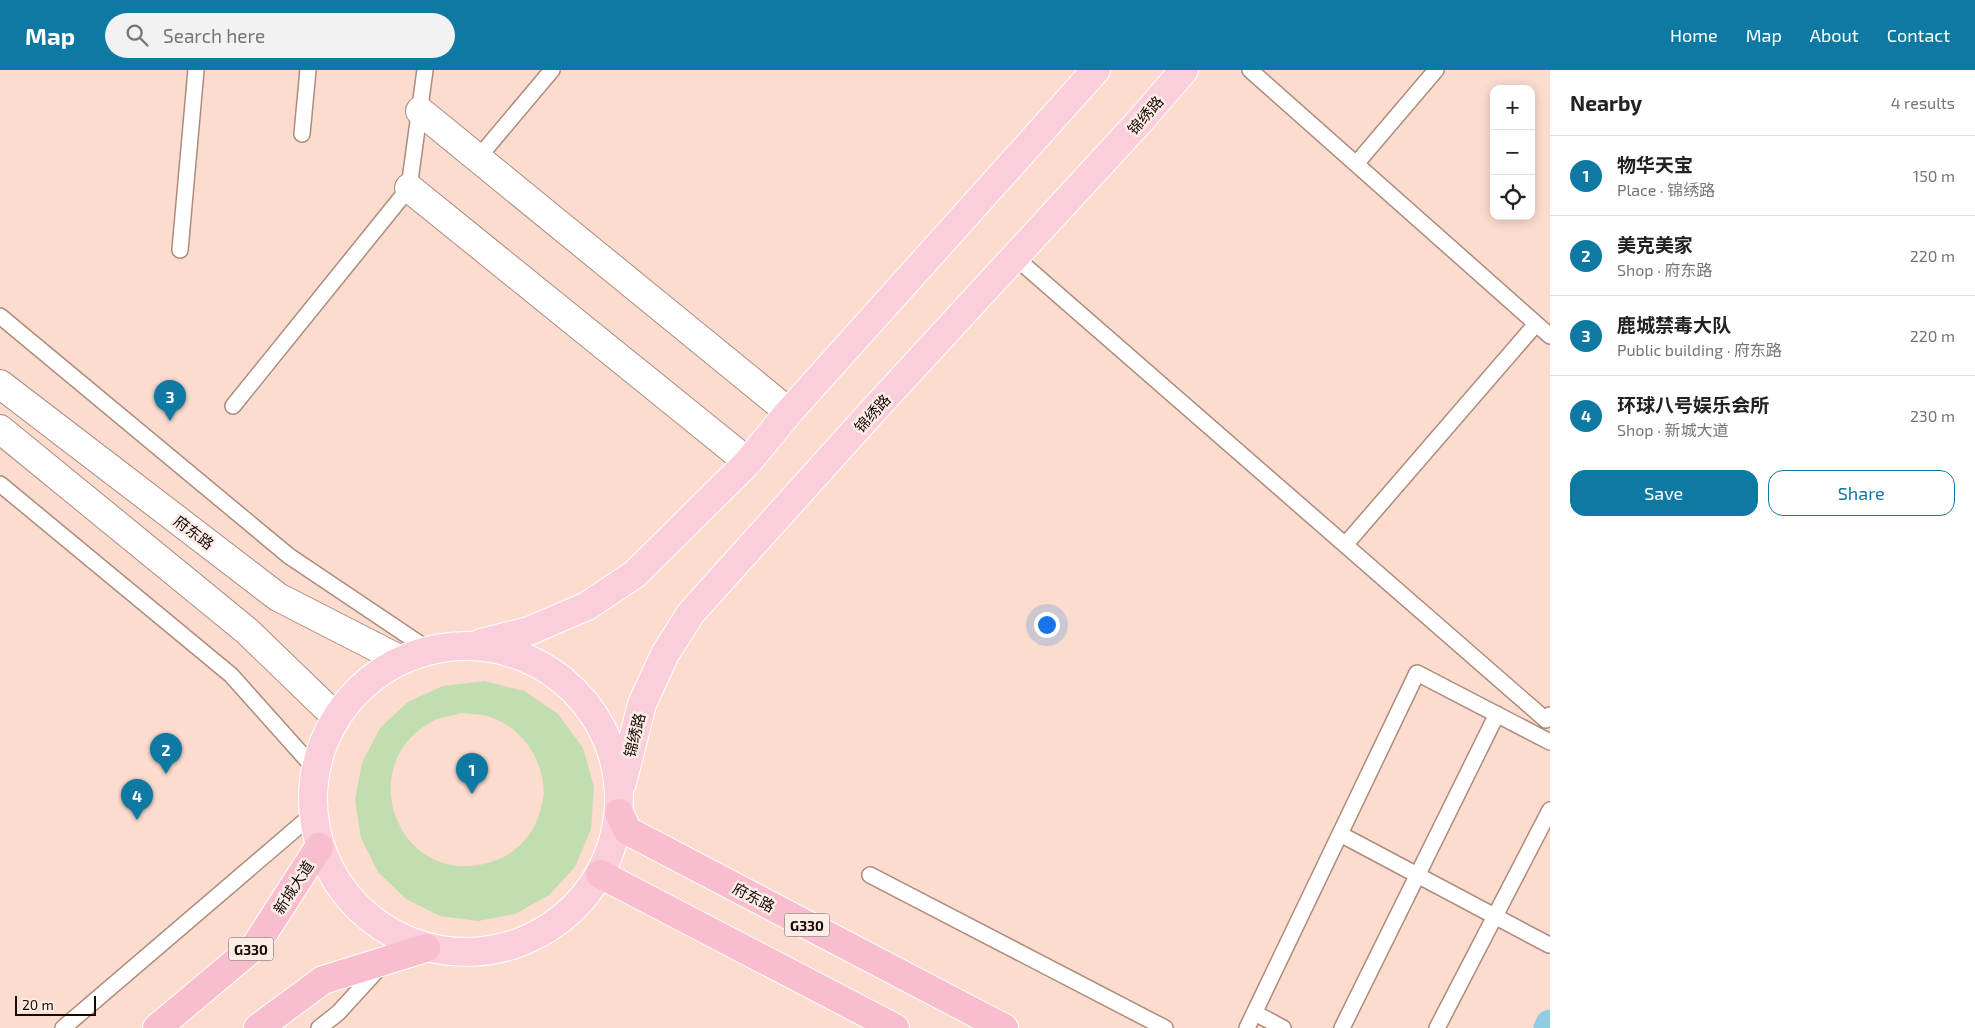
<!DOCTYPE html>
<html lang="en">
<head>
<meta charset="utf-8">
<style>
  :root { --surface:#fff; --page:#f2f2f2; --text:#222; --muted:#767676; --line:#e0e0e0; --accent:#0e7aa4 }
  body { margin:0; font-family:"Exo 2","Noto Sans SC",sans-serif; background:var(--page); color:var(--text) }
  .controls { position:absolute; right:15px; top:15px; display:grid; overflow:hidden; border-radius:10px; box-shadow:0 2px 12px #0003 }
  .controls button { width:45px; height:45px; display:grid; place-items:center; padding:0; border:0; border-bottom:1px solid var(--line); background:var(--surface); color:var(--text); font:25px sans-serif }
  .scale { position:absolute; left:15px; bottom:12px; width:81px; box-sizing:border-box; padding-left:5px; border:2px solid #160a05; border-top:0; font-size:14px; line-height:18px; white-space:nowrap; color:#160a05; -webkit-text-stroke:4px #fdede6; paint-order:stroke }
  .you { position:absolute; left:1046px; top:554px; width:18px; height:18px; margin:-12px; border:4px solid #fff; border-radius:50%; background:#1a73e8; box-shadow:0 0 0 8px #1a73e833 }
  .badge { display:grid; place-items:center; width:32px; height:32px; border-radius:50%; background:var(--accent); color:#fff; font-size:16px; font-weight:700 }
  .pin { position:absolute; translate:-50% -41px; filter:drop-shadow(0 1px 2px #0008) }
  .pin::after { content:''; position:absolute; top:26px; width:18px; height:15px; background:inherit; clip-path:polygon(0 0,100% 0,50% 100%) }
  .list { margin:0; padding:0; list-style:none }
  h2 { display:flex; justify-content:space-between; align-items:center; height:65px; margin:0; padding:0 20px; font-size:21px }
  h2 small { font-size:16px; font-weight:400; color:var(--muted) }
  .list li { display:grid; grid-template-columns:32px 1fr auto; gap:15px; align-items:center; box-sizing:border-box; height:80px; padding:0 20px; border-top:1px solid var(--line) }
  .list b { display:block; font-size:19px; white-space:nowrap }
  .list p { margin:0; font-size:16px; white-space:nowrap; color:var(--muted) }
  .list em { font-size:16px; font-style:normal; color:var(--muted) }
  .actions { display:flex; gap:10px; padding:15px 20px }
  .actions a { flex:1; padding:11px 0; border:1px solid var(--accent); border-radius:15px; text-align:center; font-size:18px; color:var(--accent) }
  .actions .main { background:var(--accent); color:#fff }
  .icon { flex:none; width:28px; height:28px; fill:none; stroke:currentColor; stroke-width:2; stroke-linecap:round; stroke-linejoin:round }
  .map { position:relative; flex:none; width:1550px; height:958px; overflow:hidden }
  header { display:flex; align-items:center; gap:30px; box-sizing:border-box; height:70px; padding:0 25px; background:var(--accent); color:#fff }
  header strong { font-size:24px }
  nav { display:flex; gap:28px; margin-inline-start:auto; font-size:18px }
  .search { width:350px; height:45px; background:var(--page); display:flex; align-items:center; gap:12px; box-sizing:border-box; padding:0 18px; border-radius:28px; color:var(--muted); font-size:19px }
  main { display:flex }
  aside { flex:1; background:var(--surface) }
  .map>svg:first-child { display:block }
  .green { fill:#c2ddb0; fill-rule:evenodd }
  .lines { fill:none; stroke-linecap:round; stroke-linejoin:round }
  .canal { stroke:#8fcde3; stroke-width:29 }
  .service-casing { stroke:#ae8b7c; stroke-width:18 }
  .minor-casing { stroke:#ae8b7c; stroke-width:30 }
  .secondary-casing { stroke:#ae8b7c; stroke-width:30 }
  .primary-casing { stroke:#fff; stroke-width:30 }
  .trunk-casing { stroke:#fff; stroke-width:30 }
  .service { stroke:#fff; stroke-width:15 }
  .minor { stroke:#fff; stroke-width:28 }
  .secondary { stroke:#fff; stroke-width:28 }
  .primary { stroke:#faceda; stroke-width:28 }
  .trunk { stroke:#f8bece; stroke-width:28 }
  .labels { text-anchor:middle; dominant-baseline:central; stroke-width:5; stroke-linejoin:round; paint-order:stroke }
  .shield { fill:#fdede6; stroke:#5b4e48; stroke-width:1 }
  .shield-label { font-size:14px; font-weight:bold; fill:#160a05 }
  .street-label { font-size:15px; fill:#160a05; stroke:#fdede6 }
</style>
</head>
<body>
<header>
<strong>Map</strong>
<div class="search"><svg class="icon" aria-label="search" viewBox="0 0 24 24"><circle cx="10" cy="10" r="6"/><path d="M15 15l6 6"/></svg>Search here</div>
<nav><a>Home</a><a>Map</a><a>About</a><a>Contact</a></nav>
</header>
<main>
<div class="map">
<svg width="1550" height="958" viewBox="0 0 1550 958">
  <rect width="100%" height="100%" fill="#fbdccf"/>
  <path class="green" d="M484 611 524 621 558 644 583 678 594 717 591 759 575 797 549 825 515 844 478 851 440 846 406 829 378 802 361 768 355 730 362 693 380 658 408 632 443 616ZM461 643C469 644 479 644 487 646 521 656 543 688 544 723 544 729 541 735 540 741 535 762 517 783 497 790 400 826 348 693 435 650 443 647 453 646 461 643Z"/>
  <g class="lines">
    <path class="canal" d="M1548 958 1550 954"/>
    <defs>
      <path id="service" d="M1250 0 1550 266
        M302 64 308 0
        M478 88 552 0
        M1356 94 1436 0
        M180 180 196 0
        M1016 188 1546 650 1550 645
        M0 246 289 486 429 580
        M233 336 409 118 425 0
        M0 414 231 605 315 699
        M1345 475 1536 254
        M1340 764 1549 875
        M870 805 1165 958
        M1255 943 1283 958
        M63 958 313 744
        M319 958 338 943 382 895
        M1247 958 1417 603 1550 672
        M1342 958 1497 644
        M1437 958 1550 740"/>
      <path id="minor" d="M420 41 789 342
        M409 118 748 392"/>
      <path id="secondary" d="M0 314 278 527 401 590
        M0 359 247 561 336 647"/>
      <path id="primary" d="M481 573 529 561 587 536 635 504 748 392 789 342 1096 0
        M313 729a153 153 0 1 1 306 0a153 153 0 1 1-306 0Z
        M622 713 642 634 665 584 691 543 871 343 1140 51 1184 0"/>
      <path id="trunk" d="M619 743 628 761 1004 958
        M600 804 895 958
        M157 958 256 875 319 777
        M258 958 323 910 426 878"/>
    </defs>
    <use href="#service" class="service-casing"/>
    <use href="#minor" class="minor-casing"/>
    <use href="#secondary" class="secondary-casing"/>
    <use href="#primary" class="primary-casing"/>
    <use href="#trunk" class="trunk-casing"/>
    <use href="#service" class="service"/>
    <use href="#minor" class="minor"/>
    <use href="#secondary" class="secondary"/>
    <use href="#primary" class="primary"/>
    <use href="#trunk" class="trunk"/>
  </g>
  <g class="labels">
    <g class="shield">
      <rect x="784.5" y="843.5" width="45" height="23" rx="4"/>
      <rect x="228.5" y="867.5" width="45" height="23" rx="4"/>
    </g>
    <g class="shield-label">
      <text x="807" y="855">G330</text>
      <text x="251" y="879">G330</text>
    </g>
    <g class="street-label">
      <text transform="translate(1145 45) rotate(-49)">锦绣路</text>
      <text transform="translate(872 343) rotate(-48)">锦绣路</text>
      <text transform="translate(194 462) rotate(37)">府东路</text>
      <text transform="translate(634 665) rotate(-76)">锦绣路</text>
      <text transform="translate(293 817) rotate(-57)">新城大道</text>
      <text transform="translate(754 827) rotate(28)">府东路</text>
    </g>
  </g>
</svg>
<div class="controls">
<button>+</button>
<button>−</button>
<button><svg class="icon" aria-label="locate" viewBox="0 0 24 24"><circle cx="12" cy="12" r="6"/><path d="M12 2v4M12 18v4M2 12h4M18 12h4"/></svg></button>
</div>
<div class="scale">20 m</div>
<div class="you"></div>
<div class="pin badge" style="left:472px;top:724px">1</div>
<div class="pin badge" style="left:166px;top:704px">2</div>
<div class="pin badge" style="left:170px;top:351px">3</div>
<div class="pin badge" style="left:137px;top:750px">4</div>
</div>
<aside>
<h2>Nearby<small>4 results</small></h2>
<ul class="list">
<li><span class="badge">1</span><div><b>物华天宝</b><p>Place · 锦绣路</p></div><em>150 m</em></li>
<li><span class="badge">2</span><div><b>美克美家</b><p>Shop · 府东路</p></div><em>220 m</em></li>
<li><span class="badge">3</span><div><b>鹿城禁毒大队</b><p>Public building · 府东路</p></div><em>220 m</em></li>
<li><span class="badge">4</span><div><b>环球八号娱乐会所</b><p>Shop · 新城大道</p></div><em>230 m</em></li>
</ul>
<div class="actions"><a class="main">Save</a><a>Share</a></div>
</aside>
</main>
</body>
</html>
